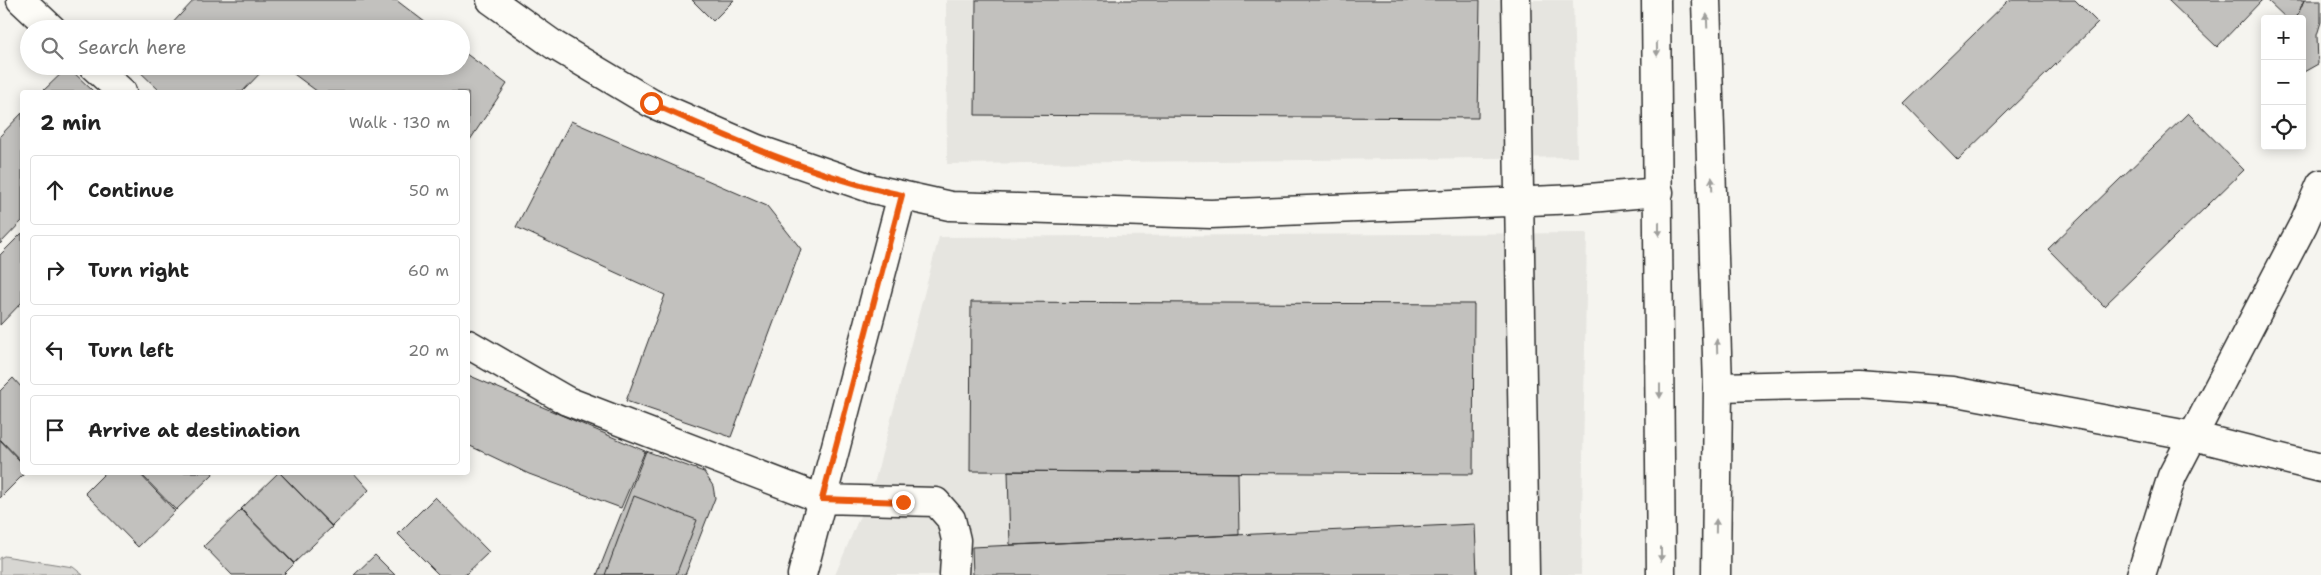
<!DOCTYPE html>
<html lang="en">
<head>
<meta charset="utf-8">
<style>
  :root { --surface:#fff; --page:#f2f2f2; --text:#222; --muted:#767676; --line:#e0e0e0 }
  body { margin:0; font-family:"Shantell Sans",sans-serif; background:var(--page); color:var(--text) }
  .controls { position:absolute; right:15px; top:15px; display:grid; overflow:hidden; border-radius:5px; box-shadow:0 2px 12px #0003 }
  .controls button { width:45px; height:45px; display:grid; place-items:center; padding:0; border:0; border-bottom:1px solid var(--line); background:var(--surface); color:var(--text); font:25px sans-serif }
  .stop { position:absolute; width:15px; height:15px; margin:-11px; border:4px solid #ea580c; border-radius:50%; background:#fff }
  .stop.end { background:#ea580c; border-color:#fff; box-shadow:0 1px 5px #0008 }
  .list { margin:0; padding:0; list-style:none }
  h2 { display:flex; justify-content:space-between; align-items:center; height:65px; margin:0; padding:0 20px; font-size:21px }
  h2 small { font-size:16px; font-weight:400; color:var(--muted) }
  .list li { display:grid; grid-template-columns:32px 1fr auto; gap:15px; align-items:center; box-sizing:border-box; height:70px; margin:0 10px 10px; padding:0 10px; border:1px solid var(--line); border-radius:5px }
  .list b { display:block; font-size:19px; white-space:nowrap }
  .list em { font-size:16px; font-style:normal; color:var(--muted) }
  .icon { flex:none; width:28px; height:28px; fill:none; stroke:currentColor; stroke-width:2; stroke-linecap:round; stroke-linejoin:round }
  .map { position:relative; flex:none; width:2321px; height:575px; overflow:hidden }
  .search { position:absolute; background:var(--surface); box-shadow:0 2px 12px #0003; left:20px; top:20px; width:450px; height:55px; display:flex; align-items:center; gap:12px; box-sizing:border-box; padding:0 18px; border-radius:28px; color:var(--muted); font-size:19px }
  .panel { position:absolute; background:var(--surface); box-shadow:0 2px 12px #0003; left:20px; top:90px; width:450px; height:385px; border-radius:5px }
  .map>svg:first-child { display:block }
  .built { fill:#e6e5e0 }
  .green { fill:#d7d6d2; stroke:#81807e }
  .building { fill:#c2c1be; stroke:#2b2b2b }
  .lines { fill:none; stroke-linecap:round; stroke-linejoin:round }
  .minor-casing { stroke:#2b2b2b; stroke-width:31 }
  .highway-casing { stroke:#2b2b2b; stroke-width:31 }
  .minor { stroke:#fdfcf7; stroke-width:28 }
  .highway { stroke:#fdfcf7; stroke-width:28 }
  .oneway { fill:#9e9e9b }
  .route { stroke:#ea580c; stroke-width:6 }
</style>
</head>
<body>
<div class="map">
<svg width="2321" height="575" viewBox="0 0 2321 575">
  <rect width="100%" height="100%" fill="#f5f4ef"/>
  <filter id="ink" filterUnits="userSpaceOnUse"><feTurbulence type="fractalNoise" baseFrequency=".02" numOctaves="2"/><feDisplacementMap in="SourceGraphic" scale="10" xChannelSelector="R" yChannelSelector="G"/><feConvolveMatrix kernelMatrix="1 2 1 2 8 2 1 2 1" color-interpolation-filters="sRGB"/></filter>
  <g filter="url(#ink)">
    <path class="built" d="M946 0H1573L1577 157 947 164Z
      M1587 233 1581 575H835L875 480 939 237Z"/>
    <path class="green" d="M4 556 73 567 83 575H0V558Z"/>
    <path class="building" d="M194 0H396L434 29H167Z
      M692 0H734L713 21Z
      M976 0H1480L1478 118 975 115Z
      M2009 0H2075L2098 23 1958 160 1903 103Z
      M2168 0H2262L2217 47Z
      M2267 0H2304L2296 19H2287Z
      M2304 0H2321V22L2317 35 2318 64 2302 73V19H2296Z
      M461 50 507 84 468 143V92H318L283 66H461Z
      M134 66H267L242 92H161Z
      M68 67 94 92H42Z
      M22 113V221L0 244V136Z
      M2188 113 2244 170 2104 306 2048 249Z
      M571 121 767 206 801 249 731 437 626 401 665 295 516 227Z
      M22 233V302L0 325V255Z
      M971 302 1474 304 1473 474 970 471Z
      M468 375 645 451 621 508 529 474 468 445Z
      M13 378 22 388V462L0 439V391Z
      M0 440 22 463V472H26L0 498Z
      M646 451 704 472 713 486 715 498 685 575H597Z
      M1008 471 1238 473 1239 535 1010 545Z
      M106 472H138L175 511 138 547 85 493Z
      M139 472H212L213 474 176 510Z
      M279 472 332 527 294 563 241 509Z
      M279 472H353L369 490 332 526Z
      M634 496 697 520 676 575H605Z
      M435 497 489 552 465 575H439L398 534Z
      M241 510 294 564 283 575H232L204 546Z
      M1475 524 1477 575H973L972 547Z
      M375 555 395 575H354Z"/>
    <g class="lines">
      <defs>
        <path id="minor" d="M21 0 52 29
          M491 0 554 45 651 103 757 149 873 189 950 206 1211 214 1578 199 1659 192
          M1516 0 1525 575
          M93 66 122 92
          M468 344 567 401 822 499 936 502 951 519 956 540 954 575
          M1718 387 1859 384 1952 391 2193 436 2321 468
          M802 575 902 195
          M2141 575 2172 476 2303 225 2321 184"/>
        <path id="highway" d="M1656 0 1661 575
          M1706 0 1718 387 1716 575"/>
      </defs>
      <use href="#minor" class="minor-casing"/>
      <use href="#highway" class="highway-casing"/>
      <use href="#minor" class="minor"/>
      <use href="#highway" class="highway"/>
    </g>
    <defs><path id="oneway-solid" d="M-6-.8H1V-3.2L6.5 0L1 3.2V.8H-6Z" transform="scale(1.25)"/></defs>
    <g class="oneway">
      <use href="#oneway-solid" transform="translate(1707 21) rotate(-92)"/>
      <use href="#oneway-solid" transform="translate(1657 49) rotate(89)"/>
      <use href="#oneway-solid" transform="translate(1712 184) rotate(-92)"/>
      <use href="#oneway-solid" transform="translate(1659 229) rotate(90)"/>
      <use href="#oneway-solid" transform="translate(1717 346) rotate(-92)"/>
      <use href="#oneway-solid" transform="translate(1660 391) rotate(90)"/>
      <use href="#oneway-solid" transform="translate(1716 526) rotate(-89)"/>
      <use href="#oneway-solid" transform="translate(1661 554) rotate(90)"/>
    </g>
  </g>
  <g class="lines" filter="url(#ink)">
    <path class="route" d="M651 103C732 139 815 177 902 195L822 499 903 502"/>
  </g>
</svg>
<div class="controls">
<button>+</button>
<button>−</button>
<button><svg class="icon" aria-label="locate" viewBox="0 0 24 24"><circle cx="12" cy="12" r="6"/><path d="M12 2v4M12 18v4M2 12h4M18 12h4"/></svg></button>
</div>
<div class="stop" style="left:651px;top:103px"></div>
<div class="stop end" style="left:903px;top:502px"></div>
<div class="search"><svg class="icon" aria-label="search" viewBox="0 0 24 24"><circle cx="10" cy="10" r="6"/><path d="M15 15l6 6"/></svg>Search here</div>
<section class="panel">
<h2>2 min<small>Walk · 130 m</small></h2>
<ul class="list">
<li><svg class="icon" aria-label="ahead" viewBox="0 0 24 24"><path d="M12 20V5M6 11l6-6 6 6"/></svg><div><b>Continue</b></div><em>50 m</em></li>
<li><svg class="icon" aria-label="right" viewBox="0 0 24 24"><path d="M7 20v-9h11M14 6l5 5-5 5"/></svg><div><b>Turn right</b></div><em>60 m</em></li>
<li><svg class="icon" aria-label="left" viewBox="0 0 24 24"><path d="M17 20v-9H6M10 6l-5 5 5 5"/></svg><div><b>Turn left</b></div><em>20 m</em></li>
<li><svg class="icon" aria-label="arrive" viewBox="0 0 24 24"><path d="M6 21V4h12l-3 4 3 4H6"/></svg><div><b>Arrive at destination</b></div></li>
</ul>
</section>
</div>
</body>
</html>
